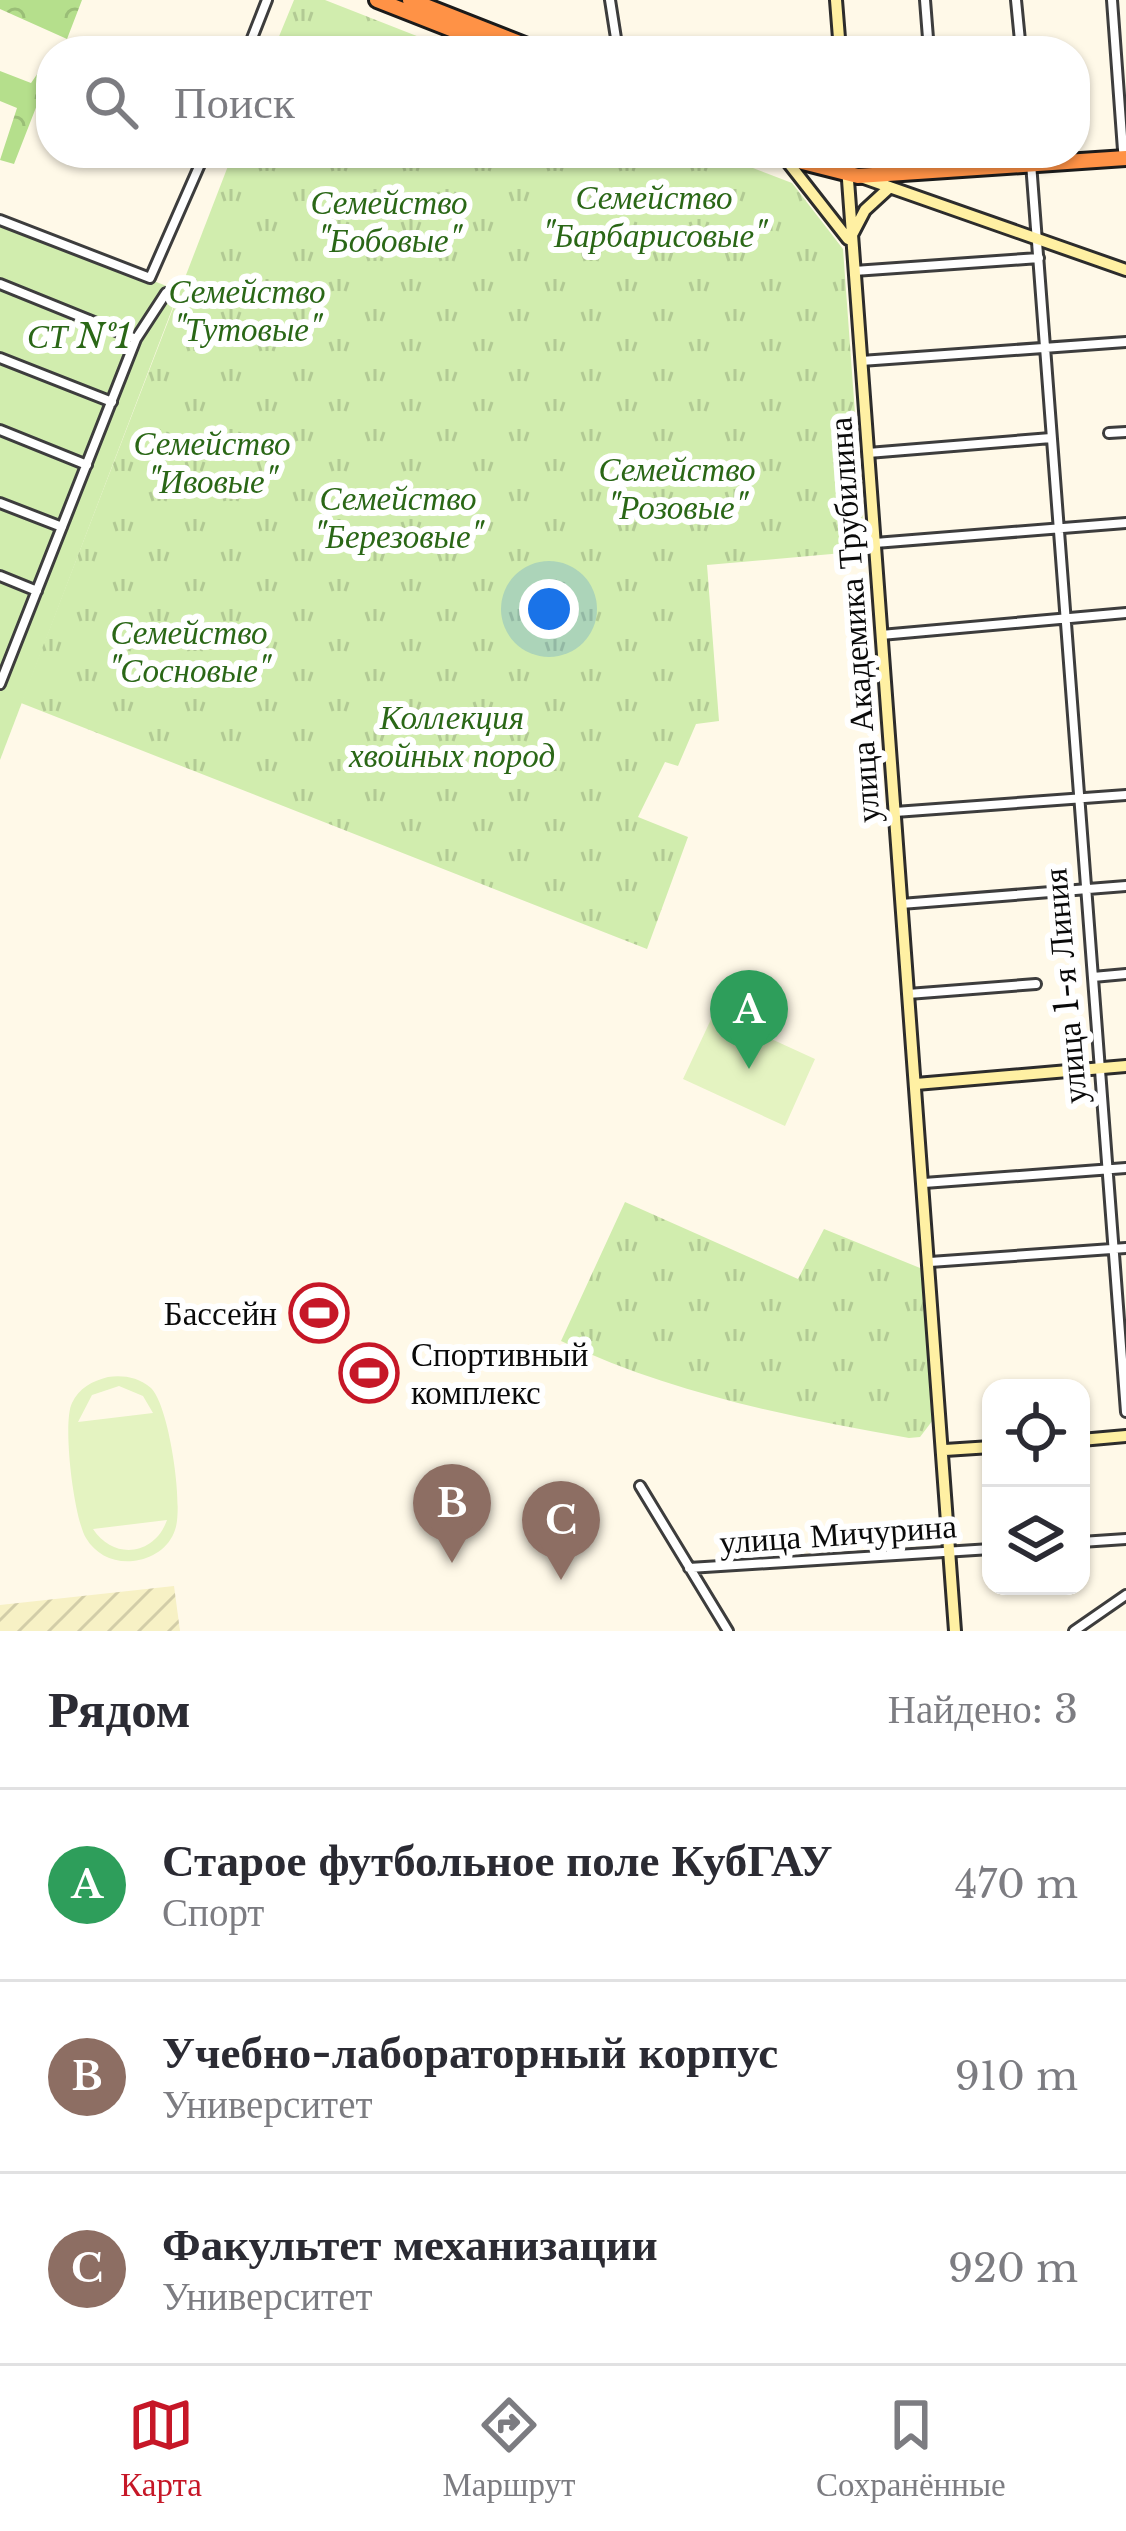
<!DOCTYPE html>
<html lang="ru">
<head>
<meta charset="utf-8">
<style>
  :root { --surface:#fff; --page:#f2f2f3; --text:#2b2b33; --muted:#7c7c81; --line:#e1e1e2; --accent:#c61727 }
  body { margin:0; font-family:"Libre Baskerville",serif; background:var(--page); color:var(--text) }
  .controls { position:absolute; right:36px; bottom:36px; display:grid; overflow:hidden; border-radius:24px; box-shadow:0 3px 9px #0004 }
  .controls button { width:108px; height:108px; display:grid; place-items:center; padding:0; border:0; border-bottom:3px solid var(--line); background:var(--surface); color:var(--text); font:60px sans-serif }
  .you { position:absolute; left:549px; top:609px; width:42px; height:42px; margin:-30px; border:9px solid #fff; border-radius:50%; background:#1a73e8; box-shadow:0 0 0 18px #1a73e833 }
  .badge { display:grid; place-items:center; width:78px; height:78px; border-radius:50%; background:var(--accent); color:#fff; font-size:39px; font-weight:700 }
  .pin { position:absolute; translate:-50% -99px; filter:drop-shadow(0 3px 6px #0008) }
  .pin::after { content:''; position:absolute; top:63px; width:42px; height:36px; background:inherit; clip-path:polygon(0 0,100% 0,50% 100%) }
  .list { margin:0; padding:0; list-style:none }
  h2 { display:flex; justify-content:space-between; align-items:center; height:156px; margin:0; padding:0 48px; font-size:51px }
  h2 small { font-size:39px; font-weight:400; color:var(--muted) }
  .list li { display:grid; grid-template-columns:78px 1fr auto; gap:36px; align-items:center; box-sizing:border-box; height:192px; padding:0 48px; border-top:3px solid var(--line) }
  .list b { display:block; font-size:45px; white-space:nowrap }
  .list p { margin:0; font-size:39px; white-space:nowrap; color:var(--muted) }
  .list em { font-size:39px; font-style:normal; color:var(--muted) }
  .icon { flex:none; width:66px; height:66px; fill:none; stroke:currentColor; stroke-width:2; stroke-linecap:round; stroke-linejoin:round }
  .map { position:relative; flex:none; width:1126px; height:1631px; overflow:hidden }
  .search { position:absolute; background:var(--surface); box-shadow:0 3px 9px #0004; left:36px; right:36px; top:36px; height:132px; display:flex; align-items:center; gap:30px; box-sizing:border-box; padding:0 42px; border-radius:48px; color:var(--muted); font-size:45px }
  .sheet { height:732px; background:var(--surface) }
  nav { display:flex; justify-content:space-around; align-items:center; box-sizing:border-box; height:168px; border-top:3px solid var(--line); background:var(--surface); font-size:33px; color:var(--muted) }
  nav a { display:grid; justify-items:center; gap:6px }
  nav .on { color:var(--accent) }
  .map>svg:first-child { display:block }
  .farmland { fill:url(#farmland-furrows) }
  .grass { fill:#d1edae }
  .forest { fill:url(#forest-crowns) }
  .park { fill:url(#park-tufts) }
  .pitch { fill:#e4f3c1; fill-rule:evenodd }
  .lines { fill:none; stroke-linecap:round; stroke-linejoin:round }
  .street-casing { stroke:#3d3d3d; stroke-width:14 }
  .secondary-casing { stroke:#2c2c2c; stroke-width:16 }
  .highway-casing { stroke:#1b1b1b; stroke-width:20 }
  .street { stroke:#fff; stroke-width:8 }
  .secondary { stroke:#fff0a3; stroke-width:10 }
  .highway { stroke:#ff9246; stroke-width:14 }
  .labels { text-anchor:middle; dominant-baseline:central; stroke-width:12; stroke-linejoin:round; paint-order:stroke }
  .park-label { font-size:33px; font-style:italic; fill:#2a6716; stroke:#fff }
  .street-label { font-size:33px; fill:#0a0a0a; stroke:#fff }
  .poi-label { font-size:33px; fill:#0a0a0a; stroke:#fff; text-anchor:end }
</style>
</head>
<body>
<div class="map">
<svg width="1126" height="1631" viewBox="0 0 1126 1631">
  <defs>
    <pattern id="farmland-furrows" width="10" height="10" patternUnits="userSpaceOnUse" patternTransform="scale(3)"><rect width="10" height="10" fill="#f7f1c5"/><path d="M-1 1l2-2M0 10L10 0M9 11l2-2" fill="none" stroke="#d2cda8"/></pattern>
    <pattern id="forest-crowns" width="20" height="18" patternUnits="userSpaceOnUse" patternTransform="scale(3)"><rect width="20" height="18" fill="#b5df8c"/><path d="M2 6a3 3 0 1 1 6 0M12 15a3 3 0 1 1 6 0" fill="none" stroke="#9abe77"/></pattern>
    <pattern id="park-tufts" width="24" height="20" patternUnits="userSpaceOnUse" patternTransform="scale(3)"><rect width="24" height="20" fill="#d1edae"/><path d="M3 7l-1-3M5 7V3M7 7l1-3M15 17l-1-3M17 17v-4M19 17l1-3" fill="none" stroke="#b2ca94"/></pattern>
  </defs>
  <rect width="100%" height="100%" fill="#fff9e8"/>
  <path class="farmland" d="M174 1586 180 1631H0V1605Z"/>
  <path class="grass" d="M0 220 179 291 0 760Z"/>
  <path class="forest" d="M0 0H82L67 39 0 9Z
    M47 60 51 69 14 164 0 160 17 108 0 101V71L31 83Z"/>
  <path class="park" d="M294 0H325L455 51H273Z
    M233 153H714L792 183 843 249 865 551 707 565 719 721 696 724 678 766 665 762 638 817 688 837 647 949 21 703Z
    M625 1202 798 1279 824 1229 925 1270 936 1416 920 1437 909 1438C787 1416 673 1394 561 1341Z"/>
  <path class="pitch" d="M714 1013 815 1059 785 1126 683 1079Z
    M108 1377C123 1375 138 1377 151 1388 169 1405 184 1506 175 1530 169 1548 152 1559 133 1561 114 1563 96 1555 86 1538 74 1519 62 1423 72 1403 79 1388 92 1381 108 1377ZM119 1386 143 1396 153 1413 78 1422 92 1395ZM167 1520C155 1555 114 1561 93 1529Z"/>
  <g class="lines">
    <defs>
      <path id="street" d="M610 0 618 51
        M925 0 929 51
        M1016 0 1021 51
        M1112 0 1123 150
        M247 51 267 0
        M1029 153 1030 154
        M1031 163 1126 1412
        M0 220 150 278 205 153
        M854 271 1039 258
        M0 284 136 339
        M0 358 112 402
        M861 361 1126 342
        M0 430 87 465
        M1109 433 1126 432
        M868 453 1051 438
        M0 503 62 527
        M875 543 1126 523
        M0 576 37 591
        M881 635 1126 613
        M0 684 136 339 166 293
        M895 812 1126 795
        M901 904 1126 886
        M1093 977 1126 974
        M908 994 1036 984
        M924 1183 1126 1168
        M930 1262 1126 1248
        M640 1486 728 1631
        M1081 1542 1126 1539
        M689 1568 991 1549
        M1074 1631 1126 1595"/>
      <path id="secondary" d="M836 0 840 51
        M846 153 955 1631
        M787 161 848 239
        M861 177 1126 270
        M853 233 865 210 890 187
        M916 1084 1126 1066
        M1081 1440 1126 1436
        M945 1450 991 1447"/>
      <path id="highway" d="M377 0 507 51
        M410 0 540 51
        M767 153 858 176 1126 158
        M809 153 902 161 1014 155"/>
    </defs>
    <use href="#street" class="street-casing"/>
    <use href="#secondary" class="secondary-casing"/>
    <use href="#highway" class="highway-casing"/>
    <use href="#street" class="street"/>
    <use href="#secondary" class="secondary"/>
    <use href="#highway" class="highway"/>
  </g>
  <defs>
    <symbol id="stadium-ring" viewBox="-11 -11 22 22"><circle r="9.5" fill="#fff" stroke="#c61727" stroke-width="1.5"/><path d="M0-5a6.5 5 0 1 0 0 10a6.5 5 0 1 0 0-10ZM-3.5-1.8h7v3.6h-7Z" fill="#c61727"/></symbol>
  </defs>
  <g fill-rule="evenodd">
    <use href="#stadium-ring" x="286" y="1280" width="66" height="66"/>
    <use href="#stadium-ring" x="336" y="1340" width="66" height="66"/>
  </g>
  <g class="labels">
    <g class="park-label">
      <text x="654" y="197">Семейство<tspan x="654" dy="38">"Барбарисовые"</tspan></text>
      <text x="389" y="202">Семейство<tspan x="389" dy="38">"Бобовые"</tspan></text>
      <text x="247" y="291">Семейство<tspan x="247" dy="38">"Тутовые"</tspan></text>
      <text x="79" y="336">СТ №1</text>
      <text x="212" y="443">Семейство<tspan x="212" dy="38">"Ивовые"</tspan></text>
      <text x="677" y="469">Семейство<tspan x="677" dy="38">"Розовые"</tspan></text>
      <text x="398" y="498">Семейство<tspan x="398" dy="38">"Березовые"</tspan></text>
      <text x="189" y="632">Семейство<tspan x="189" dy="38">"Сосновые"</tspan></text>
      <text x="452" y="717">Коллекция<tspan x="452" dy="38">хвойных пород</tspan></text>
    </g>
    <g class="street-label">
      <text transform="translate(854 620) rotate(-94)">улица Академика Трубилина</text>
      <text transform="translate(1065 986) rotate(-95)">улица 1-я Линия</text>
      <text transform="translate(838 1534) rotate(-4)">улица Мичурина</text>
    </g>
    <g class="poi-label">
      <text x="277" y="1313">Бассейн</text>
      <text x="411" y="1354" text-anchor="start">Спортивный<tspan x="411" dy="38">комплекс</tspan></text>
    </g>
  </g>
</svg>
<div class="controls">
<button><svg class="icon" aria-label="locate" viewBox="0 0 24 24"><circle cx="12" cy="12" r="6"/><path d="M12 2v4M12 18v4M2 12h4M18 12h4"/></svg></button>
<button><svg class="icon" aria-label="layers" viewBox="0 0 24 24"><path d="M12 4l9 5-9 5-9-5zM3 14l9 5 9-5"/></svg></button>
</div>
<div class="you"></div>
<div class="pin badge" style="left:749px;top:1069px;background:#2e9e5b">A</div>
<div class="pin badge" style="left:452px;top:1563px;background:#8d6e63">B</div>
<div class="pin badge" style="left:561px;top:1580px;background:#8d6e63">C</div>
<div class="search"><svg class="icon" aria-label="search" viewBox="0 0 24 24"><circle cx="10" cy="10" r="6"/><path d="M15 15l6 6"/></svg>Поиск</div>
</div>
<section class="sheet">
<h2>Рядом<small>Найдено: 3</small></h2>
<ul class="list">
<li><span class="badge" style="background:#2e9e5b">A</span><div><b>Старое футбольное поле КубГАУ</b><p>Спорт</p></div><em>470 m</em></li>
<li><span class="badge" style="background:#8d6e63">B</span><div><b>Учебно-лабораторный корпус</b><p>Университет</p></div><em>910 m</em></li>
<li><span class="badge" style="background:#8d6e63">C</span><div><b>Факультет механизации</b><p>Университет</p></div><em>920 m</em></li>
</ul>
</section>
<nav>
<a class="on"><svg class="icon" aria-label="map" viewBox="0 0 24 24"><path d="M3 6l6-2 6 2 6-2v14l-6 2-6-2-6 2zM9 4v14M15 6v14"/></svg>Карта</a>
<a><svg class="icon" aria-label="directions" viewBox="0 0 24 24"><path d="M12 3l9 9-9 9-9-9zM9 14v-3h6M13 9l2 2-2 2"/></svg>Маршрут</a>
<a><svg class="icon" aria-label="saved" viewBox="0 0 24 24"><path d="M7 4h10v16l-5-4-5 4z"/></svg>Сохранённые</a>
</nav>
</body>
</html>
